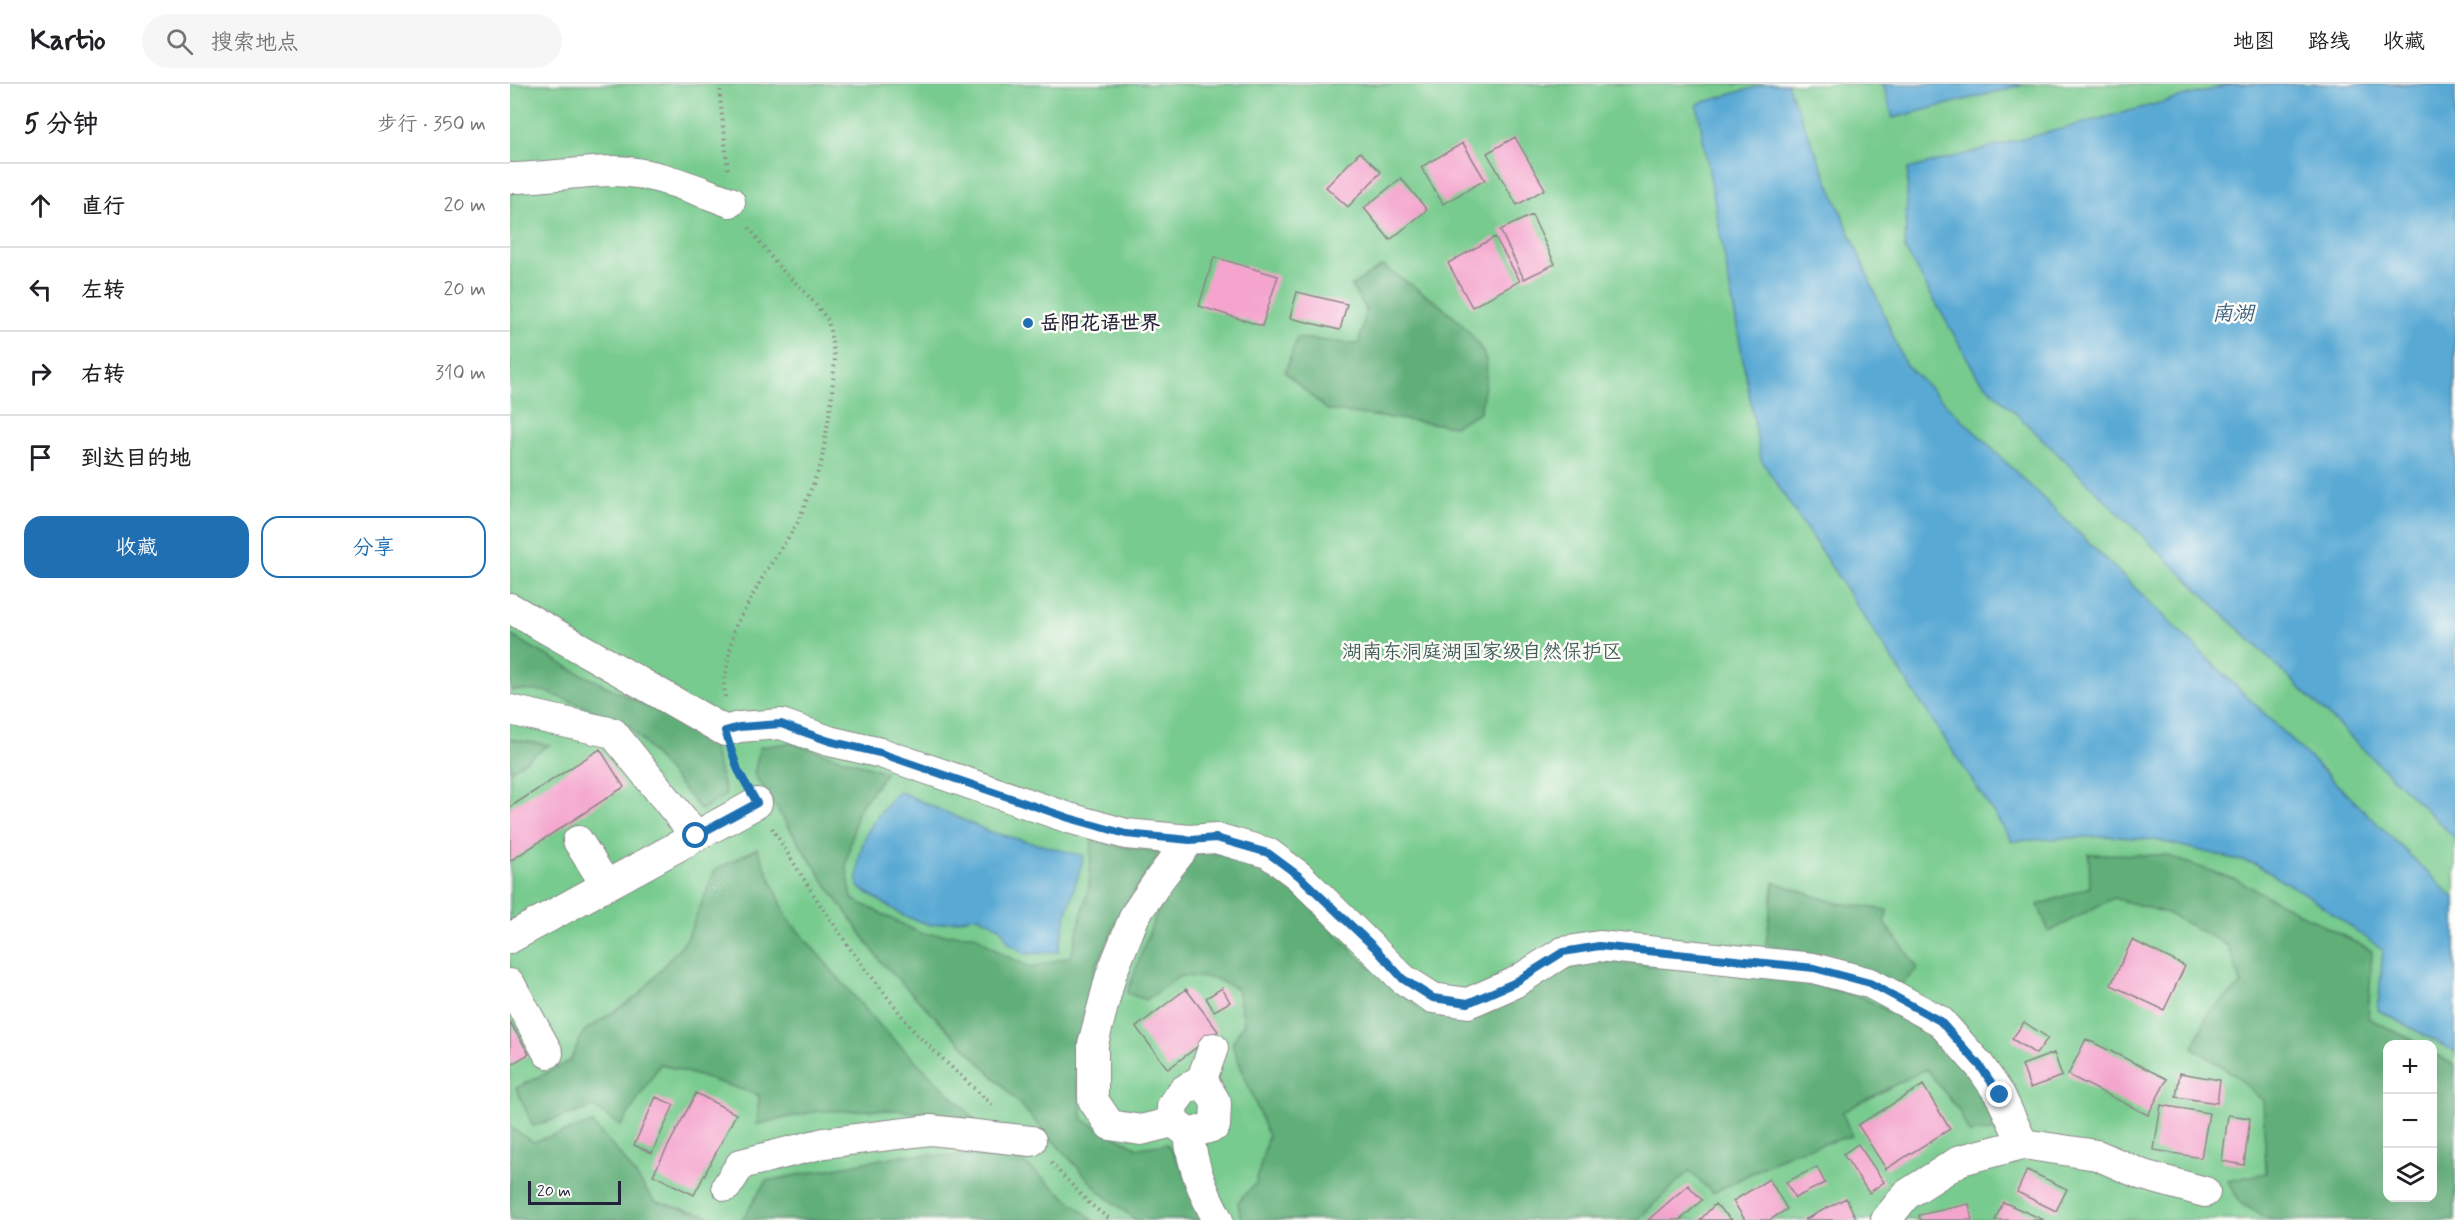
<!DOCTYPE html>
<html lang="zh">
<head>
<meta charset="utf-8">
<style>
  :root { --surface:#fff; --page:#f6f6f6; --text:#202124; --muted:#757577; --line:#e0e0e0; --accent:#1f6fb2 }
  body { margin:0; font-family:Mynerve,"LXGW WenKai TC",sans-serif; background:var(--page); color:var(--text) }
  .controls { position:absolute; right:18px; bottom:18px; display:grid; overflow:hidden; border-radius:12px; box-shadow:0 6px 24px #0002 }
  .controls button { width:54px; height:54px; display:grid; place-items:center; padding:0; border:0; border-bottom:2px solid var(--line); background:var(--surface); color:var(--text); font:30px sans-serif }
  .scale { position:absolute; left:18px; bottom:15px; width:93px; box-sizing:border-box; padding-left:6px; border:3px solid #22223b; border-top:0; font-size:16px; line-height:21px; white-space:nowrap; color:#22223b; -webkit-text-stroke:4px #fdfcf7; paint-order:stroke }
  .stop { position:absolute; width:18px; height:18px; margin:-14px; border:4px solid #1f6fb2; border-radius:50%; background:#fff }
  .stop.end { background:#1f6fb2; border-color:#fff; box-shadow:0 2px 6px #0008 }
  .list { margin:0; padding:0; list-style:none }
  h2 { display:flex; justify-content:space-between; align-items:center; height:78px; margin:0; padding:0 24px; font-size:26px }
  h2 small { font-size:20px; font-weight:400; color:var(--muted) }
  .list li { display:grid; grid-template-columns:39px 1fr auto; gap:18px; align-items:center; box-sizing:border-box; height:84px; padding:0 24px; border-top:2px solid var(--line) }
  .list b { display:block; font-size:22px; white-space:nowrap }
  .list em { font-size:20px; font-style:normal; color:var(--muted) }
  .actions { display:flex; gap:12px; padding:18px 24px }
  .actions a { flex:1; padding:14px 0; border:2px solid var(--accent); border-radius:18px; text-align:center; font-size:21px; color:var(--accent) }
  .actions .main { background:var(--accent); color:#fff }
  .icon { flex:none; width:33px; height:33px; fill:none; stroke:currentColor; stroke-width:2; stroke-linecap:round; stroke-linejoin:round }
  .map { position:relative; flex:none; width:1945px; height:1136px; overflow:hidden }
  header { display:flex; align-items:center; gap:36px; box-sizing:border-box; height:84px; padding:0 30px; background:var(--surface); border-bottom:2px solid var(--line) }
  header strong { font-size:28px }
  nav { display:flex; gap:33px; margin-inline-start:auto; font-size:21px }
  .search { width:420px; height:54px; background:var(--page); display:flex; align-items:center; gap:15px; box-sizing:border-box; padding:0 21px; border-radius:33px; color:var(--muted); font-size:22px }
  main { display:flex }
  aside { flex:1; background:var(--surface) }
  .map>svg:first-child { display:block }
  .green { fill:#77cb8e; stroke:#4c7664; stroke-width:1.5; fill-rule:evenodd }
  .forest { fill:#61af79; stroke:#42685a; stroke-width:1.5 }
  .water { fill:#59a9d4; stroke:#3e6688; stroke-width:1.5 }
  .building { fill:#f4a4cd }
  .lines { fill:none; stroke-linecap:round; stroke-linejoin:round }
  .minor-casing { stroke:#898686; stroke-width:32 }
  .path { stroke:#898686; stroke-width:4; stroke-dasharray:1.5 4.5; stroke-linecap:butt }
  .minor { stroke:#fff; stroke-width:30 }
  .route { stroke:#1f6fb2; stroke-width:8 }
  .poi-dot { fill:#1f6fb2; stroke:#fdfcf7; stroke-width:2 }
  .labels { text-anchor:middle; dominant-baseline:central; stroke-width:5; stroke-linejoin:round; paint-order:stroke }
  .poi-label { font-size:20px; font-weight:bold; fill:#22223b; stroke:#fdfcf7; text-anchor:start }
  .park-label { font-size:20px; fill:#405d58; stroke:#fdfcf7 }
  .water-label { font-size:21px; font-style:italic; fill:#3b5f80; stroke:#fdfcf7 }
</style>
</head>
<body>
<header>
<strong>Kartio</strong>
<div class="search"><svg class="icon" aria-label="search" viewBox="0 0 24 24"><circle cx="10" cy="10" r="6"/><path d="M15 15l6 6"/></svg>搜索地点</div>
<nav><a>地图</a><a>路线</a><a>收藏</a></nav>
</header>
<main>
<aside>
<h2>5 分钟<small>步行 · 350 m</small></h2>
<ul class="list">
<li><svg class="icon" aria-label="ahead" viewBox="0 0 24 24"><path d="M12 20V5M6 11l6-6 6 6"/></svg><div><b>直行</b></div><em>20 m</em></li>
<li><svg class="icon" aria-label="left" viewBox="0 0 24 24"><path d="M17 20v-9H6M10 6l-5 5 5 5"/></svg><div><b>左转</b></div><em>20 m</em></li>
<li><svg class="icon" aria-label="right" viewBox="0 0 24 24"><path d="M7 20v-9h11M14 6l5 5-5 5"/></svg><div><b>右转</b></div><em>310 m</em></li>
<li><svg class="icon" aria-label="arrive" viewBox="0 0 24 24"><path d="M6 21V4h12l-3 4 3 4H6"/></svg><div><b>到达目的地</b></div></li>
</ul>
<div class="actions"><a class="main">收藏</a><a>分享</a></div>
</aside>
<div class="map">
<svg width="1945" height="1136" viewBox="0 0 1945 1136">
  <rect width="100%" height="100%" fill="#fdfcf7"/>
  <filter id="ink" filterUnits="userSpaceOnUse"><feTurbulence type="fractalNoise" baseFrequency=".0167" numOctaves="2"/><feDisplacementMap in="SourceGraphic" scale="12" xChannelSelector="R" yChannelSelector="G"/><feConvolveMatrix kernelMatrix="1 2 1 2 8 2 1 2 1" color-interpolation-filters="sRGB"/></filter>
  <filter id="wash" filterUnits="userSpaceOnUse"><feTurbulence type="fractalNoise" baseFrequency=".008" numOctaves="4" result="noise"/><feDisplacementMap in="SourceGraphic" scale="24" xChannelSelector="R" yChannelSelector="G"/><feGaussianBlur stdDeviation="1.35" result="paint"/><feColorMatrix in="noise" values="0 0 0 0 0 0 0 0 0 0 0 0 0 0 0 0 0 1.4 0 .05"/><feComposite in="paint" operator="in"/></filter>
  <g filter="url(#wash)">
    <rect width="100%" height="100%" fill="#f0ebd2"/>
    <path class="green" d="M0 0H1945V1136H0ZM1878 960H1922V1114H1878Z"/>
    <path class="forest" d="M872 182C904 202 965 239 976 277 979 288 972 315 970 328L944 342 817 326 775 288 787 254 849 260 856 225 841 202Z
      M0 551 63 586 200 653 216 711 191 726 117 639 34 607 0 606Z
      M0 655 39 661 0 687Z
      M281 659 376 688 347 728 336 781 342 815 412 850 465 851 492 870 522 884 561 872 579 802 582 757 650 769 611 828 585 885 574 940 567 997 573 1036 628 1064 657 1060 672 1083 692 1136H626L590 1108 492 1001 371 878 316 800 244 690 250 663Z
      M247 764 278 835 367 939 467 1037 385 1026 308 1027 247 1040 249 1011 150 980 111 1042 84 1023 23 1042 6 1004 60 977 74 947 128 912 177 855 205 786Z
      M690 766 744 779 795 817 846 871 915 929 984 924 1035 893 1080 876 1264 891 1352 913 1413 946 1459 988 1490 1046 1459 1049 1449 1027 1416 985 1332 1028 1342 1052 1280 1069 1203 1109 1179 1087 1127 1136H731L728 1118 746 1099 758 1052 722 960 734 938 727 905 704 894 670 892 636 916 617 909 654 809Z
      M1579 770 1655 771 1727 796 1862 867 1858 934 1910 960H1878V1114H1922L1923 968 1945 982V1136H1762L1731 1120 1718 1097 1756 1089 1753 1017 1725 991 1683 964 1698 929 1732 900 1717 861 1657 829 1603 814 1539 848 1528 821 1580 803Z
      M1264 798 1323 818 1378 826 1374 838 1408 884 1391 901 1296 870 1256 860Z
      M82 1039 113 1074 144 1117 215 1136H0V1043L23 1058Z
      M393 1071 507 1073 583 1136H232L256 1097Z"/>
    <path class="water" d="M1256 0H1277L1395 280 1945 815V968L1868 926 1873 866 1797 811 1745 780 1646 756 1597 752 1502 757 1251 376 1187 20Z
      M1373 0H1517L1383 34Z
      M1722 0H1945V754L1468 293 1395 165 1398 85Z
      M388 707 480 748 574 772 557 828 548 868 516 870 499 859 490 843 468 832 421 841 394 832 348 803C346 756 359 742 388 707Z"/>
    <g id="blocks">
      <path class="building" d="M1005 53 1035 105 1007 121 977 69Z
        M953 59 975 96 933 120 911 83Z
        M850 68 871 88 838 123 816 103Z
        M891 94 917 126 880 156 854 124Z
        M1022 131 1045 180 1014 195 990 146Z
        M985 153 1010 197 962 223 938 179Z
        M704 173 768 192 752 242 689 222Z
        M787 208 837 220 830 246 780 234Z
        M90 665 114 703 0 777V723Z
        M1622 856 1675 882 1654 926 1601 901Z
        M712 904 720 918 704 927 696 914Z
        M676 905 708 947 658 985 626 943Z
        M0 938 19 970 0 981Z
        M1514 938 1538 954 1526 970 1502 955Z
        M1576 955 1657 995 1638 1031 1558 991Z
        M1544 969 1552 992 1520 1004 1512 981Z
        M1670 989 1710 996 1707 1019 1666 1013Z
        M1413 1001 1440 1045 1376 1085 1348 1041Z
        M186 1009 226 1030 184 1111 143 1091Z
        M146 1013 164 1021 142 1069 124 1061Z
        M1651 1021 1699 1029 1691 1074 1644 1066Z
        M1718 1031 1740 1034 1734 1081 1712 1077Z
        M1348 1060 1374 1098 1359 1109 1333 1070Z
        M1307 1083 1315 1099 1285 1114 1276 1098Z
        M1517 1086 1557 1105 1546 1127 1507 1108Z
        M1259 1095 1277 1125 1260 1136H1235L1223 1117Z
        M1178 1101 1192 1116 1170 1136H1138Z
        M1336 1114 1347 1136H1294Z
        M1493 1118 1534 1136H1485Z
        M1205 1120 1222 1136H1190Z
        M1459 1120 1462 1136H1410L1409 1131Z"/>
    </g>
  </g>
  <g filter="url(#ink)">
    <use href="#blocks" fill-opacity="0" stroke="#898686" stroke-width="1.5"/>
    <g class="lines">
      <defs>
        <path id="minor" d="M0 94C35 94 71 87 105 87 146 88 183 105 220 118
          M0 524 215 647 229 643 271 640 319 657 371 669 559 734 616 750 680 756
          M0 626 103 649 186 752
          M68 757 96 801
          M0 854 247 719
          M0 900 38 969
          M692 995 706 1019 705 1042 679 1050 663 1038 662 1022 673 1007 692 995 703 964
          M663 1038 631 1046 600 1041 583 1016V960L601 891 625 831 651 793 680 756 706 754 758 769 789 792 893 895 923 914 958 919 1004 899 1053 868 1089 862 1303 884 1360 899 1430 937 1470 982 1490 1011 1513 1060
          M679 1050C682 1082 693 1108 708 1136
          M217 1102 231 1080 314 1059 420 1046 521 1057
          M1376 1136 1396 1111 1451 1076 1513 1060 1587 1071 1633 1091 1695 1108"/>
      </defs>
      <use href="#minor" class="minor-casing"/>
      <path class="path" d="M211 0 210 14 218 85
        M215 613 214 598 224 545 255 489 287 440 311 380 321 320 325 274 318 236 296 209 267 181 237 141
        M225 676 232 693
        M262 744 300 805 341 866 406 950 482 1021
        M541 1079 580 1120 601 1136"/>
      <use href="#minor" class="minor"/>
    </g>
  </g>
  <g class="lines" filter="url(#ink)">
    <path class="route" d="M186 752 247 719 228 686 215 647 229 643 271 640 319 657 370 669 559 734 616 750 680 756 706 754 758 769 789 792 864 863 893 895 923 914 958 919 1004 899 1053 868 1089 862 1304 884 1360 899 1430 937 1470 982 1490 1011"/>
  </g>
  <circle class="poi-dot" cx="518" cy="239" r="6"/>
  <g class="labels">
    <g class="poi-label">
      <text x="530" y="239">岳阳花语世界</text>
    </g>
    <g class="park-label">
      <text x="972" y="568">湖南东洞庭湖国家级自然保护区</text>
    </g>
    <g class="water-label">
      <text x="1723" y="230">南湖</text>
    </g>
  </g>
</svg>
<div class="controls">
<button>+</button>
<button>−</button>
<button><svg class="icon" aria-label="layers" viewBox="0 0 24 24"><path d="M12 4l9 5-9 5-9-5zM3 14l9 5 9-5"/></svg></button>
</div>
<div class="scale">20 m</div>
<div class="stop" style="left:186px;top:752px"></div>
<div class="stop end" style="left:1490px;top:1011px"></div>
</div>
</main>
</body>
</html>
